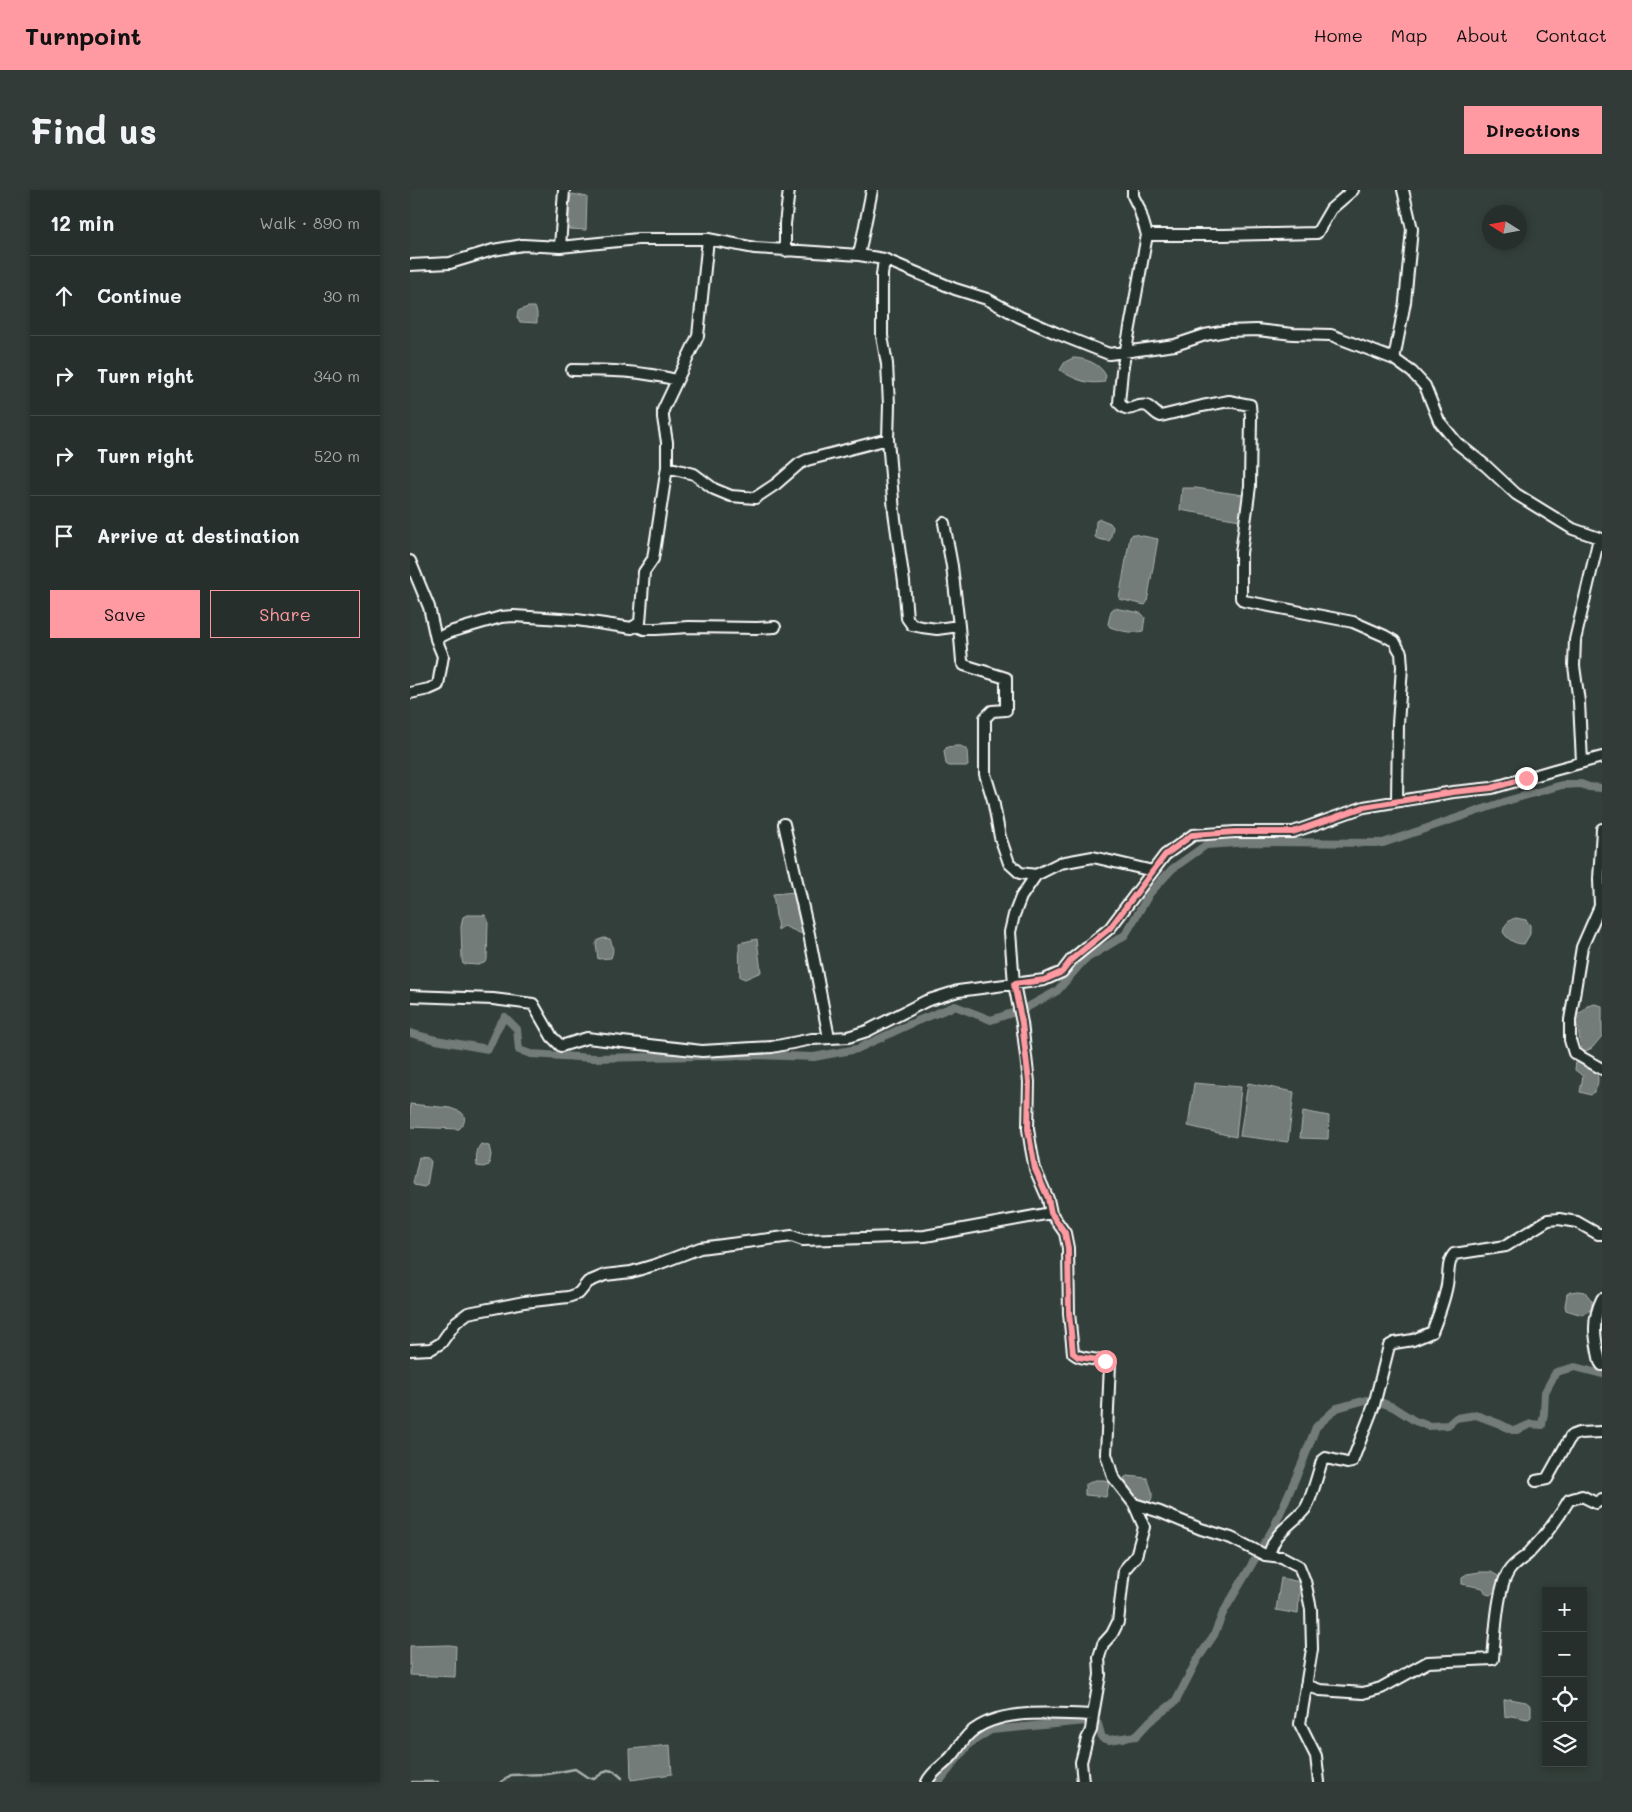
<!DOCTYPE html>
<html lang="en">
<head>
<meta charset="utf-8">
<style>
  :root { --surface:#262f2c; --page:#323b38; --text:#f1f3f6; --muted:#a4a9a9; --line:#424a48; --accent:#ff9aa2 }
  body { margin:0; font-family:Mali,sans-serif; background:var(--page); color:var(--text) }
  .controls { position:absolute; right:15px; bottom:15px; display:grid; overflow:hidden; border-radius:0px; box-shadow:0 2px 8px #0003 }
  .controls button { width:45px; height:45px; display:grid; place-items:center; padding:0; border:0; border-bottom:1px solid var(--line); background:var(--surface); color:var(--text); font:25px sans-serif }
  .compass { position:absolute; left:1072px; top:15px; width:45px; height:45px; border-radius:50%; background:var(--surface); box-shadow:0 2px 8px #0003; rotate:281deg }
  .stop { position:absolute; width:15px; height:15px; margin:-11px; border:4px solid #ff9aa2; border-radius:50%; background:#fff }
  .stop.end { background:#ff9aa2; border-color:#fff; box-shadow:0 1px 5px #0008 }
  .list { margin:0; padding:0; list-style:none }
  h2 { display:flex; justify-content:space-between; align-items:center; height:65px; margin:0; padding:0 20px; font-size:21px }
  h2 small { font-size:16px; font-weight:400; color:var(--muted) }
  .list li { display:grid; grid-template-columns:32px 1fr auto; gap:15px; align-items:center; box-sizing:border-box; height:80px; padding:0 20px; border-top:1px solid var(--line) }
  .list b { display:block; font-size:19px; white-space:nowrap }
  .list em { font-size:16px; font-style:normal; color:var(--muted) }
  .actions { display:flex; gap:10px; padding:15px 20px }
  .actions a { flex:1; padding:11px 0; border:1px solid var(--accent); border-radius:0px; text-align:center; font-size:18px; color:var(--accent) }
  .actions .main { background:var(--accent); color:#111 }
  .icon { flex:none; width:28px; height:28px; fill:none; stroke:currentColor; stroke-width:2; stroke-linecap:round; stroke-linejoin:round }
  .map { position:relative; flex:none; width:1192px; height:1592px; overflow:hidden; border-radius:0px }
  header { display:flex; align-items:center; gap:30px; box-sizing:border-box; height:70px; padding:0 25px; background:var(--accent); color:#111 }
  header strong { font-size:24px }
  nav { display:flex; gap:28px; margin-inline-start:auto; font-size:18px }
  .intro { display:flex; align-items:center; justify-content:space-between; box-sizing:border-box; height:120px; padding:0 30px }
  h1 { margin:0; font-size:35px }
  .button { padding:12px 22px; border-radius:0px; background:var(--accent); color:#111; font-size:18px; font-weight:700 }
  main { display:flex; gap:30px; padding:0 30px }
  aside { flex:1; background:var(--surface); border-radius:0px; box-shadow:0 2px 8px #0003 }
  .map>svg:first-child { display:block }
  .water { fill:#737b78; stroke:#abb0ae }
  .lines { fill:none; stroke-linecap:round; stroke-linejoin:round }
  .stream { stroke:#abb0ae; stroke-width:2.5 }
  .canal { stroke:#737b78; stroke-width:8 }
  .minor-casing { stroke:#fff; stroke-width:14 }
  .minor { stroke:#26332d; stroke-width:10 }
  .route { stroke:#ff9aa2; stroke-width:6 }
</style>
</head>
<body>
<header>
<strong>Turnpoint</strong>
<nav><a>Home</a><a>Map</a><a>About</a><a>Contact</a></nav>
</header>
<div class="intro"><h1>Find us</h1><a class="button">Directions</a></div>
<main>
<aside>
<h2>12 min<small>Walk · 890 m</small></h2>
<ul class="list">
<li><svg class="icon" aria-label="ahead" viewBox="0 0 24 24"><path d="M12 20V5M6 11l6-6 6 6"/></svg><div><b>Continue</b></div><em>30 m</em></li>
<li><svg class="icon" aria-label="right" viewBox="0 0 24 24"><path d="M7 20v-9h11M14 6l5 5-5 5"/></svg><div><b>Turn right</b></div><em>340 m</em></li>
<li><svg class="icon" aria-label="right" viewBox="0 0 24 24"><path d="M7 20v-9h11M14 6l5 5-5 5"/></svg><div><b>Turn right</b></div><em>520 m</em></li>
<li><svg class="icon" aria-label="arrive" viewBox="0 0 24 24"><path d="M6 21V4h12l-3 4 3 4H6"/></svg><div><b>Arrive at destination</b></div></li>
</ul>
<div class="actions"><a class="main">Save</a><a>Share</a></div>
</aside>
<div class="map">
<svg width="1192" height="1592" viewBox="0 0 1192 1592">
  <rect width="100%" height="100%" fill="#333f3a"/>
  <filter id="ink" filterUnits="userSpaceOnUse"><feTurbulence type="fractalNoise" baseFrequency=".02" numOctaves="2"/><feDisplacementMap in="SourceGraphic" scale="10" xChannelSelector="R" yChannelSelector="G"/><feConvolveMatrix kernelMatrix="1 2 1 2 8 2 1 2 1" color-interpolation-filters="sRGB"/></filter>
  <g filter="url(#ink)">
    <path class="water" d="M162 4 177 7 176 40 159 39V12Z
      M118 117H125L127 123V133L110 132 107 127 108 121Z
      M663 168C675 168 691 174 696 186L694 192C678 195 663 189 650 180L655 172Z
      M772 298H786L833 305 830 330 770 320Z
      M690 329 700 333 703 337 700 350 698 351 688 349 685 347 686 331Z
      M723 344 748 349 737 412 735 415 709 409 720 347Z
      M704 418 731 423 735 427 733 441C721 444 711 441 700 437L698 434 701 421Z
      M546 556H551L557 560 558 576H539L536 574 534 561 537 557Z
      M385 702 392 744 374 736 368 740 363 704Z
      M57 725H75L78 730 77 770 74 773 68 775 53 774 52 769 51 737 53 727Z
      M1106 728 1116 730 1120 735V744L1114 754C1105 754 1098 750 1093 742 1095 734 1098 730 1106 728Z
      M194 748 200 749C203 756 204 761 201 768L188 769 186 754 188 750Z
      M347 749 351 782 335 789 330 787 329 753Z
      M1185 814 1192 816V846L1182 858 1174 862C1166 852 1172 839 1164 830L1168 823 1172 822 1177 816Z
      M1166 870C1172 871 1181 875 1184 879 1191 886 1188 900 1181 905L1170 902 1173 886 1165 880Z
      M784 893 831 897 826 947 778 936Z
      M838 893 884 902 878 952 830 946Z
      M0 914 40 918 51 922C57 927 55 934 49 939L0 937Z
      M893 921 919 926 918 949 890 948Z
      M71 954 79 956 81 965 79 975 73 977 67 976C66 969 66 959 71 954Z
      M9 967 19 968 21 972 17 995 14 997 4 995 3 993Z
      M1168 1101 1175 1102 1182 1111V1119L1172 1125 1156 1120 1155 1116 1157 1104 1160 1102Z
      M717 1286 737 1288C740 1295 745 1305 740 1312L726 1309 714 1288Z
      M685 1290H694L699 1294 696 1307 675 1305V1295Z
      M1070 1382H1081L1088 1386C1089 1394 1088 1400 1080 1405L1076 1404 1073 1398 1052 1394V1387L1057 1384Z
      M871 1388 890 1392 888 1424 866 1420Z
      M40 1455 46 1456 45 1487 0 1485V1456Z
      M1100 1509 1116 1512 1121 1516V1527L1118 1529 1101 1526 1095 1527 1094 1510Z
      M260 1555 262 1584 221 1590 220 1559Z"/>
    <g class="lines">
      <path class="stream" d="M2 1592H28
        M91 1592 101 1585 138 1584 165 1579 177 1587 184 1589 197 1580 204 1581 212 1588"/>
      <path class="canal" d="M0 843 26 850 78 859 88 837 95 827 107 839 109 860 121 864 183 868 346 865 404 867 447 859 507 831 545 816 581 830 614 819 647 801 674 770 715 745 740 703 762 679 796 655 840 652 973 653 1100 610 1152 595 1171 594 1179 597 1192 598
        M688 1534 692 1548 699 1550 726 1546 740 1531 766 1511 787 1470 804 1445 813 1423 864 1337 893 1271 906 1237 927 1218 956 1210H965L983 1217 1005 1231 1019 1236 1038 1235 1046 1228 1066 1225 1090 1234 1102 1240H1107L1121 1234 1132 1235 1134 1223 1135 1202 1146 1182 1165 1177 1192 1184
        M529 1592 559 1554 581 1540 676 1531"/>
      <defs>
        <path id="minor" d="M723 0V6L729 18 737 45 712 181 709 213C720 226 726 212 737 216 742 218 745 224 751 226L792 216 819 211 840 215 841 227 840 296 831 363V408L834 411 943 432 975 446 984 451 991 463 992 477 988 534 987 611
          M737 45H813L907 43 921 19 943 0
          M150 57 154 0
          M375 61V34L379 0
          M449 65 462 0
          M474 69 472 85V146L477 174 479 215 478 249 484 322 494 392 497 428 502 435 512 437 527 439 549 436 552 471 554 475 596 488V520L582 521 575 528V584L583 610 590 647 599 673 610 683 626 685
          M0 75 40 73 83 60 113 55 150 57 228 49H298L345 58 449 65 474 69 545 99 577 109 610 127 646 143 699 164 765 155 795 145 816 141 847 140 883 144 921 145 984 169 1002 182 1015 196 1029 231 1047 253 1076 276 1106 304 1163 339 1192 349
          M984 169 995 112 1002 39 993 0
          M162 180C199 180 231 181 267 190
          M257 277 284 284 304 299 321 306 345 308 366 294 389 274 397 270 478 249
          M534 333 542 376 549 436
          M0 371 19 417 26 449
          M227 436 234 439H246L279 437 347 438 365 437
          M0 503 19 499 28 495 33 466 26 449 40 442 91 427 104 426 167 430 222 438 230 432 234 382 243 369 257 277V252L253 228V220L288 146 298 49
          M1172 572 1169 512 1164 476 1165 450 1189 348
          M374 634 399 744 419 848
          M1192 639 1189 689 1190 716 1172 757 1160 830V850L1164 863 1192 879
          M743 681 683 667 650 673 626 685 611 707 604 725 600 742 604 794 612 833 619 892 618 939 621 958 625 979 638 1009 641 1023 655 1043 658 1058 659 1123 663 1163C673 1172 689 1166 700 1174L696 1264 703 1287 724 1314 750 1322 791 1339 821 1348 855 1365 872 1367 889 1376 895 1391 901 1419 902 1459 890 1534 906 1566 909 1592
          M0 806 83 809 123 814 142 847 151 856 177 848 292 861 362 857 402 849 438 847 457 841 516 811 548 801 634 790 652 782 662 769 700 738 755 665 783 645 825 642H883L954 617 1043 602 1082 598 1144 580 1192 567
          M1192 1109C1181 1131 1185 1149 1190 1172L1192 1175
          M0 1160 21 1159 31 1153 46 1132 58 1123 114 1112 158 1107 169 1103 178 1092 195 1085 221 1082 248 1074 290 1058 382 1046 393 1050 515 1046 641 1023
          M1126 1291 1137 1289 1161 1246 1169 1243 1192 1242
          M859 1365C866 1339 880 1337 895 1319 901 1311 908 1283 912 1271L916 1268 937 1273 942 1272 964 1215 979 1156 984 1153 1003 1150 1022 1142C1028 1127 1034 1112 1037 1095 1039 1085 1037 1072 1044 1064L1096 1056 1138 1030 1149 1029 1167 1032 1188 1044H1192
          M896 1495 910 1500 953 1503 971 1498 1018 1472 1083 1469C1085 1448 1087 1398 1099 1381 1103 1374 1113 1369 1119 1363 1134 1347 1148 1329 1159 1310L1172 1306 1186 1313 1192 1309
          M517 1592C522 1581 533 1576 541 1567 548 1560 552 1550 560 1543 589 1517 646 1524 683 1525L690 1485 689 1467 693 1454 702 1444 708 1432 714 1380 726 1366 734 1337 724 1314
          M673 1592 671 1572 677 1549 681 1540 683 1525"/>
      </defs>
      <use href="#minor" class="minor-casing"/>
      <use href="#minor" class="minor"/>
    </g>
  </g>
  <g class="lines" filter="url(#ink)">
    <path class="route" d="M695 1171 668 1167 663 1163 659 1123 658 1058 655 1043 641 1023 638 1008 625 979 618 939 619 892 612 833 604 794 634 790 652 782 662 769 700 738 755 665 782 645 825 642H883L954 617 1043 602 1082 598 1116 588"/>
  </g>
</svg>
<div class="controls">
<button>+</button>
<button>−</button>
<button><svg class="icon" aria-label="locate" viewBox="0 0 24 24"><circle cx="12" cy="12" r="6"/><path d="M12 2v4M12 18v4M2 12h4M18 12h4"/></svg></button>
<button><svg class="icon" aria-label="layers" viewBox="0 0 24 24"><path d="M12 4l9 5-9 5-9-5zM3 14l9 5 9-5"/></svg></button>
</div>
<svg class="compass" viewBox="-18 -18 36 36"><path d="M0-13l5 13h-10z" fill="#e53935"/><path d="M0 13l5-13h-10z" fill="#a4a9a9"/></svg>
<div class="stop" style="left:695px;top:1171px"></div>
<div class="stop end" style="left:1116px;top:588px"></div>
</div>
</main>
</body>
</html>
